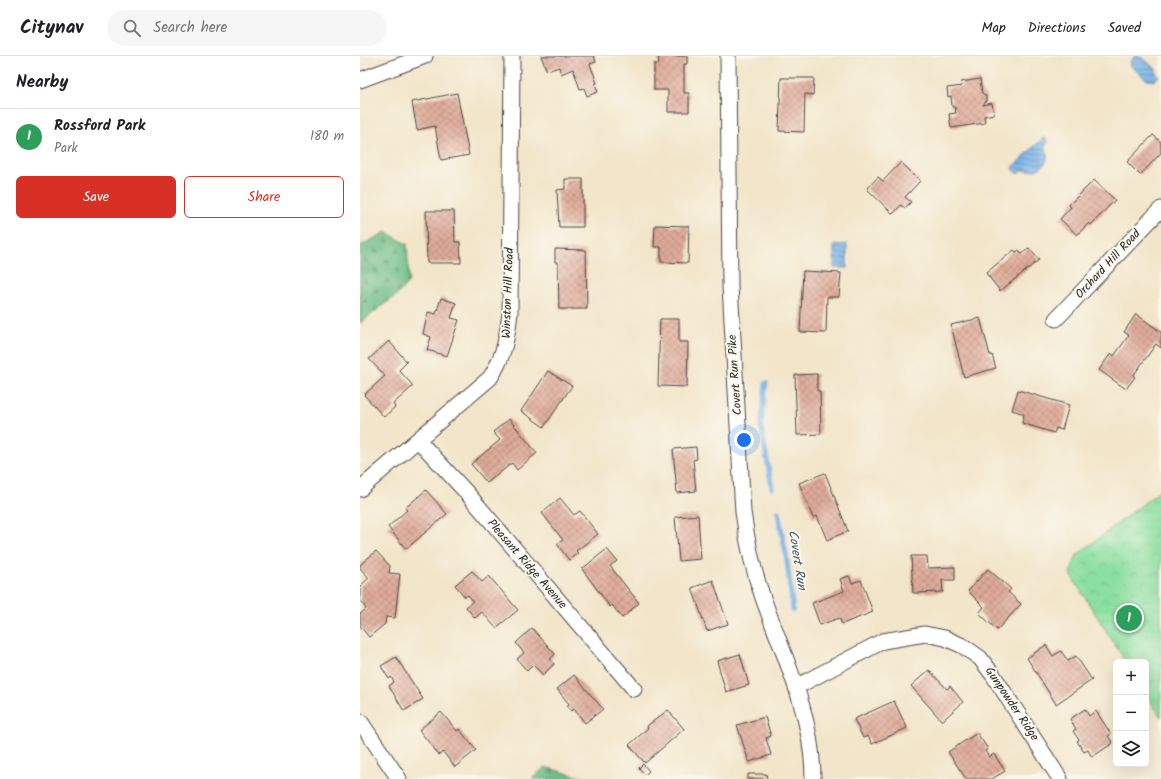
<!DOCTYPE html>
<html lang="en">
<head>
<meta charset="utf-8">
<style>
  :root { --surface:#fff; --page:#f6f6f6; --text:#202124; --muted:#757577; --line:#e0e0e0; --accent:#d93025 }
  body { margin:0; font-family:Kalam,sans-serif; background:var(--page); color:var(--text) }
  .controls { position:absolute; right:12px; bottom:12px; display:grid; overflow:hidden; border-radius:6px; box-shadow:0 4px 16px #0002 }
  .controls button { width:36px; height:36px; display:grid; place-items:center; padding:0; border:0; border-bottom:1px solid var(--line); background:var(--surface); color:var(--text); font:20px sans-serif }
  .you { position:absolute; left:384px; top:384px; width:14px; height:14px; margin:-10px; border:3px solid #fff; border-radius:50%; background:#1a73e8; box-shadow:0 0 0 6px #1a73e833 }
  .badge { display:grid; place-items:center; width:26px; height:26px; border-radius:50%; background:var(--accent); color:#fff; font-size:13px; font-weight:700 }
  .pin { position:absolute; translate:-50% -50%; border:2px solid #fff; box-shadow:0 1px 4px #0006 }
  .list { margin:0; padding:0; list-style:none }
  h2 { display:flex; justify-content:space-between; align-items:center; height:52px; margin:0; padding:0 16px; font-size:17px }
  h2 small { font-size:13px; font-weight:400; color:var(--muted) }
  .list li { display:grid; grid-template-columns:26px 1fr auto; gap:12px; align-items:center; box-sizing:border-box; height:56px; padding:0 16px; border-top:1px solid var(--line) }
  .list b { display:block; font-size:15px; white-space:nowrap }
  .list p { margin:0; font-size:13px; white-space:nowrap; color:var(--muted) }
  .list em { font-size:13px; font-style:normal; color:var(--muted) }
  .actions { display:flex; gap:8px; padding:12px 16px }
  .actions a { flex:1; padding:9px 0; border:1px solid var(--accent); border-radius:6px; text-align:center; font-size:14px; color:var(--accent) }
  .actions .main { background:var(--accent); color:#fff }
  .icon { flex:none; width:22px; height:22px; fill:none; stroke:currentColor; stroke-width:2; stroke-linecap:round; stroke-linejoin:round }
  .map { position:relative; flex:none; width:801px; height:723px; overflow:hidden }
  header { display:flex; align-items:center; gap:24px; box-sizing:border-box; height:56px; padding:0 20px; background:var(--surface); border-bottom:1px solid var(--line) }
  header strong { font-size:19px }
  nav { display:flex; gap:22px; margin-inline-start:auto; font-size:14px }
  .search { width:280px; height:36px; background:var(--page); display:flex; align-items:center; gap:10px; box-sizing:border-box; padding:0 14px; border-radius:22px; color:var(--muted); font-size:15px }
  main { display:flex }
  aside { flex:1; background:var(--surface) }
  .map>svg:first-child { display:block }
  .forest { fill:url(#forest-firs); stroke:#4e7459 }
  .park { fill:url(#park-crowns); stroke:#5b8566 }
  .water { fill:url(#water-rules); stroke:#4f6d88 }
  .lines { fill:none; stroke-linecap:round; stroke-linejoin:round }
  .stream { stroke:#73afe5; stroke-width:5 }
  .building { fill:url(#building-cross-hatch) }
  .minor-casing { stroke:#494743; stroke-width:17 }
  .minor { stroke:#fff; stroke-width:15 }
  .labels { text-anchor:middle; dominant-baseline:central; stroke-width:4; stroke-linejoin:round; paint-order:stroke }
  .street-label { font-size:12px; fill:#2b2b2b; stroke:#fbf7ec }
  .water-label { font-size:13px; font-style:italic; fill:#44596c; stroke:#fbf7ec }
</style>
</head>
<body>
<header>
<strong>Citynav</strong>
<div class="search"><svg class="icon" aria-label="search" viewBox="0 0 24 24"><circle cx="10" cy="10" r="6"/><path d="M15 15l6 6"/></svg>Search here</div>
<nav><a>Map</a><a>Directions</a><a>Saved</a></nav>
</header>
<main>
<aside>
<h2>Nearby<small></small></h2>
<ul class="list">
<li><span class="badge" style="background:#2e9e5b">1</span><div><b>Rossford Park</b><p>Park</p></div><em>180 m</em></li>
</ul>
<div class="actions"><a class="main">Save</a><a>Share</a></div>
</aside>
<div class="map">
<svg width="801" height="723" viewBox="0 0 801 723">
  <defs>
    <pattern id="forest-firs" width="22" height="20" patternUnits="userSpaceOnUse"><rect width="22" height="20" fill="#70be87"/><path d="M5 1l3.5 6h-7zM16 11l3.5 6h-7z" fill="#5c9b6f"/></pattern>
    <pattern id="park-crowns" width="20" height="18" patternUnits="userSpaceOnUse"><rect width="20" height="18" fill="#8bdfa1"/><path d="M2 6a3 3 0 1 1 6 0M12 15a3 3 0 1 1 6 0" fill="none" stroke="#78c08b"/></pattern>
    <pattern id="water-rules" width="6" height="5" patternUnits="userSpaceOnUse"><rect width="6" height="5" fill="#73afe5"/><path d="M0 2.5h6" fill="none" stroke="#5f8fba"/></pattern>
    <pattern id="building-cross-hatch" width="8" height="8" patternUnits="userSpaceOnUse"><rect width="8" height="8" fill="#dfab9a"/><path d="M0 0l8 8M0 8l8-8" fill="none" stroke="#b58b7e"/></pattern>
  </defs>
  <rect width="100%" height="100%" fill="#fbf7ec"/>
  <filter id="ink" filterUnits="userSpaceOnUse"><feTurbulence type="fractalNoise" baseFrequency=".025" numOctaves="2"/><feDisplacementMap in="SourceGraphic" scale="8" xChannelSelector="R" yChannelSelector="G"/><feConvolveMatrix kernelMatrix="1 2 1 2 8 2 1 2 1" color-interpolation-filters="sRGB"/></filter>
  <filter id="wash" filterUnits="userSpaceOnUse"><feTurbulence type="fractalNoise" baseFrequency=".012" numOctaves="4" result="noise"/><feDisplacementMap in="SourceGraphic" scale="16" xChannelSelector="R" yChannelSelector="G"/><feGaussianBlur stdDeviation="0.9" result="paint"/><feColorMatrix in="noise" values="0 0 0 0 0 0 0 0 0 0 0 0 0 0 0 0 0 1.4 0 .05"/><feComposite in="paint" operator="in"/></filter>
  <g filter="url(#wash)">
    <rect width="100%" height="100%" fill="#f2e5c9"/>
    <path class="forest" d="M26 176 47 188 49 225 39 237 0 267V190Z
      M185 711 227 723H172Z"/>
    <path class="park" d="M801 434V661L786 638V606H766L710 518 717 499Z"/>
    <path class="water" d="M775 0H780L796 13V17L799 20 794 25 787 24 771 10 770 5Z
      M684 81 689 86 685 90C694 107 678 118 662 114L658 118 652 112Z
      M487 188V212H474V189Z"/>
    <g class="lines">
      <path class="stream" d="M406 327 401 369 412 432
        M418 456 426 498 433 554"/>
    </g>
    <g id="blocks">
      <path class="building" d="M181 0H234L236 6 230 8 237 27 235 28 238 36 227 40 224 32 220 33 213 13 201 18 199 11 187 15Z
        M298 0H327V8H324V37H329V56H308V34H294V8H299Z
        M421 22H454L453 39 445 38 444 76 419 75Z
        M620 23 622 37 626 40V45L623 49 632 47 634 58 624 60 625 67 591 72 589 58 596 57 595 51H592L591 40 588 41 587 32 602 30 601 26Z
        M97 37 109 99 81 104 75 70 57 74 52 46Z
        M793 79 801 86V97L780 119 767 106Z
        M541 106 560 125 545 141 551 146 545 152 541 149 533 158 507 133 518 121 523 125Z
        M205 123H223V171H199L197 134 205 133Z
        M734 124 755 144 731 169 729 167 717 179 700 163 711 151 709 149Z
        M66 155H94L95 186H100L101 207H67Z
        M295 169 329 170 328 207 301 206V191H294Z
        M669 192 679 204 640 235 626 217 654 194 656 196 659 194 662 198Z
        M195 193 226 194 227 253H199L198 206H195Z
        M443 215 481 217 479 241H467L466 277 440 276Z
        M81 242 96 247 91 262 99 264 87 300 67 294 71 281 63 278 68 256 76 258Z
        M776 258 801 276V292L796 288 773 320 775 321 766 333 739 314 751 297 754 300 769 279 764 276Z
        M620 262 630 299H632L636 312 604 321 591 269Z
        M300 263H319V286H328L327 331 298 330Z
        M29 285 47 306 39 314 53 330 33 348 35 351 24 361 4 339 25 320 9 303Z
        M188 315 212 330 184 371 161 355Z
        M457 318V335H460L461 378 437 379 435 319Z
        M658 334 709 349 702 374 696 372 694 377 662 367 664 358 652 354Z
        M149 363 177 397 157 414 152 407 127 427 111 408 140 384 133 376Z
        M336 391 337 403 333 404 336 435 317 437 313 393Z
        M465 417 488 475 467 484 457 460 453 462 439 427Z
        M66 434 87 458 46 493 28 471 47 454 45 452Z
        M200 442 214 459 220 455 238 478 216 495 218 497 209 504 197 488 203 484 182 457Z
        M338 459 341 503 319 505 315 461Z
        M247 493 257 505 250 510 279 547 262 562 252 549 250 551 222 513Z
        M16 495 30 510 29 517 40 518 35 562 26 561 25 568 9 581 0 570V558L6 553 0 544V530L9 522 0 512V509Z
        M551 500H567L568 512 595 511V524H582L583 536 553 537Z
        M628 513 651 533 648 536 661 548 637 574 619 557 624 551 608 535Z
        M112 515 122 526 129 520 158 554 136 572 122 556 115 562 106 551 113 545 108 539 105 541 95 529Z
        M489 520 492 527 501 524 513 556 482 568 479 562 460 569 452 547 484 535 480 523Z
        M353 524 368 568 347 575 332 532Z
        M172 572 195 598 190 603 194 608 183 619 173 609 167 615 157 603 164 597 156 587Z
        M686 589 693 600 701 595 708 605 716 600 732 624 696 648 667 602Z
        M380 598 389 629 366 636 357 605Z
        M36 601 63 643 44 655 29 630 34 626 31 621 29 623 21 610Z
        M569 614 587 633 590 630 603 646 582 665 551 630Z
        M214 619 243 653 225 667 214 653 211 655 207 650 209 648 197 633Z
        M534 645 547 672 512 688 508 680 503 682 494 663Z
        M725 653 729 660 736 655 751 678 748 680 753 687 732 701 728 694 724 696 717 685 719 684 713 675 716 673 710 663Z
        M308 654 324 673 285 707 269 689 288 672 287 670Z
        M81 656 97 675 99 673 116 694 95 711 83 696 79 699 59 674Z
        M405 661 411 680 406 682 411 699 389 706 377 669Z
        M617 677 628 693 625 695 629 701 634 698 645 715 632 723H606L588 696Z
        M283 708 289 715 285 719 279 712Z
        M388 718H406L407 723H388Z"/>
    </g>
  </g>
  <g filter="url(#ink)">
    <use href="#blocks" fill-opacity="0" stroke="#494743" stroke-width="1"/>
    <g class="lines">
      <defs>
        <path id="minor" d="M368 0 370 230 383 456C387 486 393 514 403 542 424 601 453 659 453 723
          M0 24 65 0
          M696 263 801 153
          M58 384 107 437 274 633
          M0 433 130 322C144 301 147 282 150 257L152 0
          M436 631 523 585 565 578 585 582 603 590 620 602 633 619 700 723
          M0 665 39 723"/>
      </defs>
      <use href="#minor" class="minor-casing"/>
      <use href="#minor" class="minor"/>
    </g>
  </g>
  <g class="labels">
    <g class="street-label">
      <text transform="translate(748 208) rotate(-47)">Orchard Hill Road</text>
      <text transform="translate(148 237) rotate(-88)">Winston Hill Road</text>
      <text transform="translate(375 319) rotate(-94)">Covert Run Pike</text>
      <text transform="translate(167 508) rotate(49)">Pleasant Ridge Avenue</text>
      <text transform="translate(652 648) rotate(56)">Gunpowder Ridge</text>
    </g>
    <g class="water-label">
      <text transform="translate(437 504) rotate(81)">Covert Run</text>
    </g>
  </g>
</svg>
<div class="controls">
<button>+</button>
<button>−</button>
<button><svg class="icon" aria-label="layers" viewBox="0 0 24 24"><path d="M12 4l9 5-9 5-9-5zM3 14l9 5 9-5"/></svg></button>
</div>
<div class="you"></div>
<div class="pin badge" style="left:769px;top:562px;background:#2e9e5b">1</div>
</div>
</main>
</body>
</html>
